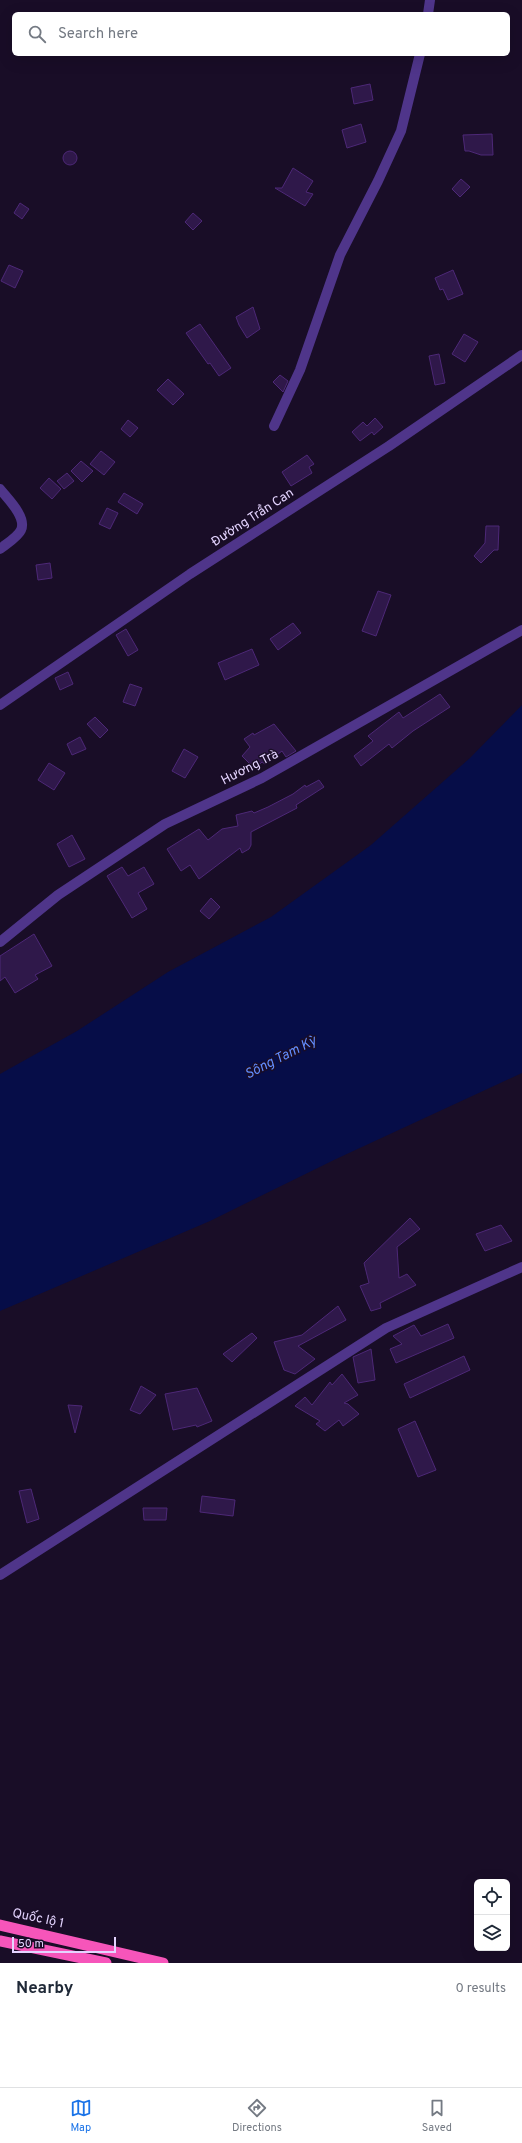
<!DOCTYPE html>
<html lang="en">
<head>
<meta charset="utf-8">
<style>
  :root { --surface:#fff; --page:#f2f2f3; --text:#1f2937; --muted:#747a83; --line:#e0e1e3; --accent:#1a73e8 }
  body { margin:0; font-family:Overpass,sans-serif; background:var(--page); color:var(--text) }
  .controls { position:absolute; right:12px; bottom:12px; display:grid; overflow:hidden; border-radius:6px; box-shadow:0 4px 16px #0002 }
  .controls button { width:36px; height:36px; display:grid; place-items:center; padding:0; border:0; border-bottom:1px solid var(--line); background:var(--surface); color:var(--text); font:20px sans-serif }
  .scale { position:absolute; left:12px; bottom:10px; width:104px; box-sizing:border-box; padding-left:4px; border:2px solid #e4d4ff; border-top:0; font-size:11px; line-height:14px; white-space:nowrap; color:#e4d4ff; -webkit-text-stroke:3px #190d27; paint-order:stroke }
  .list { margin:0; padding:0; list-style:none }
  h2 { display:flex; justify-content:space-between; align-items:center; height:52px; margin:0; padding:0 16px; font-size:17px }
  h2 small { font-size:13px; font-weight:400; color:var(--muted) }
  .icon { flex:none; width:22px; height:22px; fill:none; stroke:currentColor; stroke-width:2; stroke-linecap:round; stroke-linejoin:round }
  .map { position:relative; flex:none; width:522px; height:1963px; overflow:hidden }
  .search { position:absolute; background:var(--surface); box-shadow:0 4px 16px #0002; left:12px; right:12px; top:12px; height:44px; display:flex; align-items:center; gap:10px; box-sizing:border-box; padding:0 14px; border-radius:6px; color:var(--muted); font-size:15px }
  .sheet { height:124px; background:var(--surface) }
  nav { display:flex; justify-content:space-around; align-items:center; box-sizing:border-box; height:56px; border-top:1px solid var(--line); background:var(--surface); font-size:11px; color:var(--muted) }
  nav a { display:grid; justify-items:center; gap:2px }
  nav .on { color:var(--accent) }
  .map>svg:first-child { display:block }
  .water { fill:#060d48 }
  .building { fill:#2f184a; stroke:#4d2877 }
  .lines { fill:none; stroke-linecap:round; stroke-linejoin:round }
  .minor { stroke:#4f358a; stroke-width:10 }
  .trunk { stroke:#f655ba; stroke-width:11 }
  .labels { text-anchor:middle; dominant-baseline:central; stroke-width:3; stroke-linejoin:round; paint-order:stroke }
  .street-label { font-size:13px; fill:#e4d4ff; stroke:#190d27 }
  .water-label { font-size:14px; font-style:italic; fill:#628dff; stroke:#190d27 }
</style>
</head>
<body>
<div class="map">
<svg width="522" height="1963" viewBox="0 0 522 1963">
  <rect width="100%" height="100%" fill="#190d27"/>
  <path class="water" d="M522 705V1073L336 1159 210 1221 0 1311V1074L77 1031 168 972 271 917 371 845 470 758Z"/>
  <path class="building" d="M370 84 373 100 354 104 351 88Z
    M361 124 366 142 347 148 342 130Z
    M492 134 493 155H481L469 151H465L463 135Z
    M63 158a7 7 0 1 1 14 0a7 7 0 1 1-14 0Z
    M293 168 313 181 306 192 313 194 305 206 275 188H282Z
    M461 179 470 187 460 197 452 189Z
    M20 203 29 209 22 219 14 213Z
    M193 213 202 221 193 230 185 222Z
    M9 265 23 271 15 288 1 281Z
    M453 270 463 294 448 300 443 289 440 290 435 278Z
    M253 307 260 329 247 338 239 325 236 317Z
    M200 324 231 368 219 376 210 363 208 364 186 333Z
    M464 334 478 342 465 362 452 354Z
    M439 354 445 383 435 385 429 356Z
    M280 375 288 381 283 392 273 382Z
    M168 379 184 394 173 405 157 390Z
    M375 418 383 427 374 435 372 432 360 441 352 432 363 422 367 426Z
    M128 420 138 428 130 437 121 429Z
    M101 451 115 462 104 475 90 464Z
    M307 455 314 464 309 467 312 473 291 486 282 472Z
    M81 461 93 471 82 482 71 471Z
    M67 473 74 481 64 489 57 481Z
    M49 478 61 489 52 499 40 488Z
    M124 493 143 504 137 514 118 502Z
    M107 508 118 513 110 529 99 524Z
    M486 526H499L498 550H494L481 563 474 556 485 543Z
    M50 563 52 578 38 580 36 565Z
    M378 591 391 595 376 636 362 631Z
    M293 623 301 633 278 650 270 639Z
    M126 629 138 650 128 656 116 635Z
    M252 649 259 665 225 680 218 663Z
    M68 672 73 684 60 690 55 678Z
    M130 684 142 688 135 706 123 702Z
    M440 694 450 707 413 731 392 748 389 744 361 766 354 756 373 741 368 736 399 712 403 718Z
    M95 717 108 730 100 738 87 724Z
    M274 724 296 751 286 757 282 751 265 764 262 762 255 769 242 756 250 747 244 739 253 733 254 735Z
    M80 737 86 749 72 755 67 744Z
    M184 749 198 757 185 778 172 771Z
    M49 763 65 773 54 790 38 780Z
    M319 780 324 787 296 805 297 808 251 832V845L249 849 242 853 240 848 199 879 190 865 181 871 167 849 199 829 208 840 222 829 238 826 236 815 252 811 254 813 268 807 293 794 305 785 306 787Z
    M72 835 85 859 69 867 57 844Z
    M122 867 128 876 144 867 154 884 138 893 147 909 132 918 107 876Z
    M211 898 220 907 209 919 200 911Z
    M34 934 52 966 35 975 38 979 15 993 5 977 0 981V956Z
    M410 1218 420 1229 397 1247 399 1278 407 1274 416 1285 380 1303 381 1308 371 1311 360 1286 369 1283 364 1263Z
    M501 1225 512 1241 485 1251 476 1234Z
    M338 1306 346 1320 298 1346 315 1359 295 1374 284 1370 274 1342 302 1335Z
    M448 1324 454 1338 396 1363 390 1349 402 1344 393 1336 414 1325 421 1336Z
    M252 1333 257 1338 232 1362 223 1354Z
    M371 1349 375 1380 358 1383 353 1357Z
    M464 1356 470 1370 410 1398 404 1384Z
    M342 1374 358 1395 344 1403 348 1404 359 1414 343 1426 339 1420 325 1431 316 1424 320 1421 295 1406 305 1397 312 1405 330 1382 332 1385Z
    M141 1386 156 1395 140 1414 130 1410Z
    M197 1388 212 1421 197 1427 196 1425 173 1430 165 1394Z
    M68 1405 82 1406 75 1433Z
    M415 1421 436 1470 418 1477 398 1429Z
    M31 1489 39 1519 27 1523 19 1491Z
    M202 1496 235 1500 233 1516 200 1512Z
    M143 1508H167L166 1520H144Z"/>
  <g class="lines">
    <path class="minor" d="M428 14 430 0
      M274 426 300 370 340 255 378 181 401 131 420 54
      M0 489C7 498 27 517 21 530 18 537 6 544 0 549
      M0 705 190 574 389 446 522 355
      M0 942 58 895 165 824 262 778 522 630
      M0 1575 386 1328 522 1267"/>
    <path class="trunk" d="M0 1925 163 1963
      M0 1941 106 1963"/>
  </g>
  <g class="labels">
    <g class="street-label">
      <text transform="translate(253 518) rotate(-33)">Đường Trần Can</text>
      <text transform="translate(250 768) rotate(-27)">Hương Trà</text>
      <text transform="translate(38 1919) rotate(12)">Quốc lộ 1</text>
    </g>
    <g class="water-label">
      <text transform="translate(281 1058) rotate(-27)">Sông Tam Kỳ</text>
    </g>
  </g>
</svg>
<div class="controls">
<button><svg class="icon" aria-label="locate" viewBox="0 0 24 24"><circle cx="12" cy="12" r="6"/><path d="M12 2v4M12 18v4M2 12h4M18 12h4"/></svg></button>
<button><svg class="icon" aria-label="layers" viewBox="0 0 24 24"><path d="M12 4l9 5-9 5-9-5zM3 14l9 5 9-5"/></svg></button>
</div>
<div class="scale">50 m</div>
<div class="search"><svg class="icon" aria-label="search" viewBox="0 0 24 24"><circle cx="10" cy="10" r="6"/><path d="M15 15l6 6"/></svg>Search here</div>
</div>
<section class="sheet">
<h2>Nearby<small>0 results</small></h2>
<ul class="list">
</ul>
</section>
<nav>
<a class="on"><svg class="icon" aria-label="map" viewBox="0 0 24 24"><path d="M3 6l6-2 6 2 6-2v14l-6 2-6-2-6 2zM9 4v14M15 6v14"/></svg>Map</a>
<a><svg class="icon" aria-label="directions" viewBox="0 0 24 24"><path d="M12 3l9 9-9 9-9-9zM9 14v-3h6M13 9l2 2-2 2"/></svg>Directions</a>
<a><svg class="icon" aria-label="saved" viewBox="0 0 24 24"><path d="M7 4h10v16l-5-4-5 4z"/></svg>Saved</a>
</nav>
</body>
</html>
